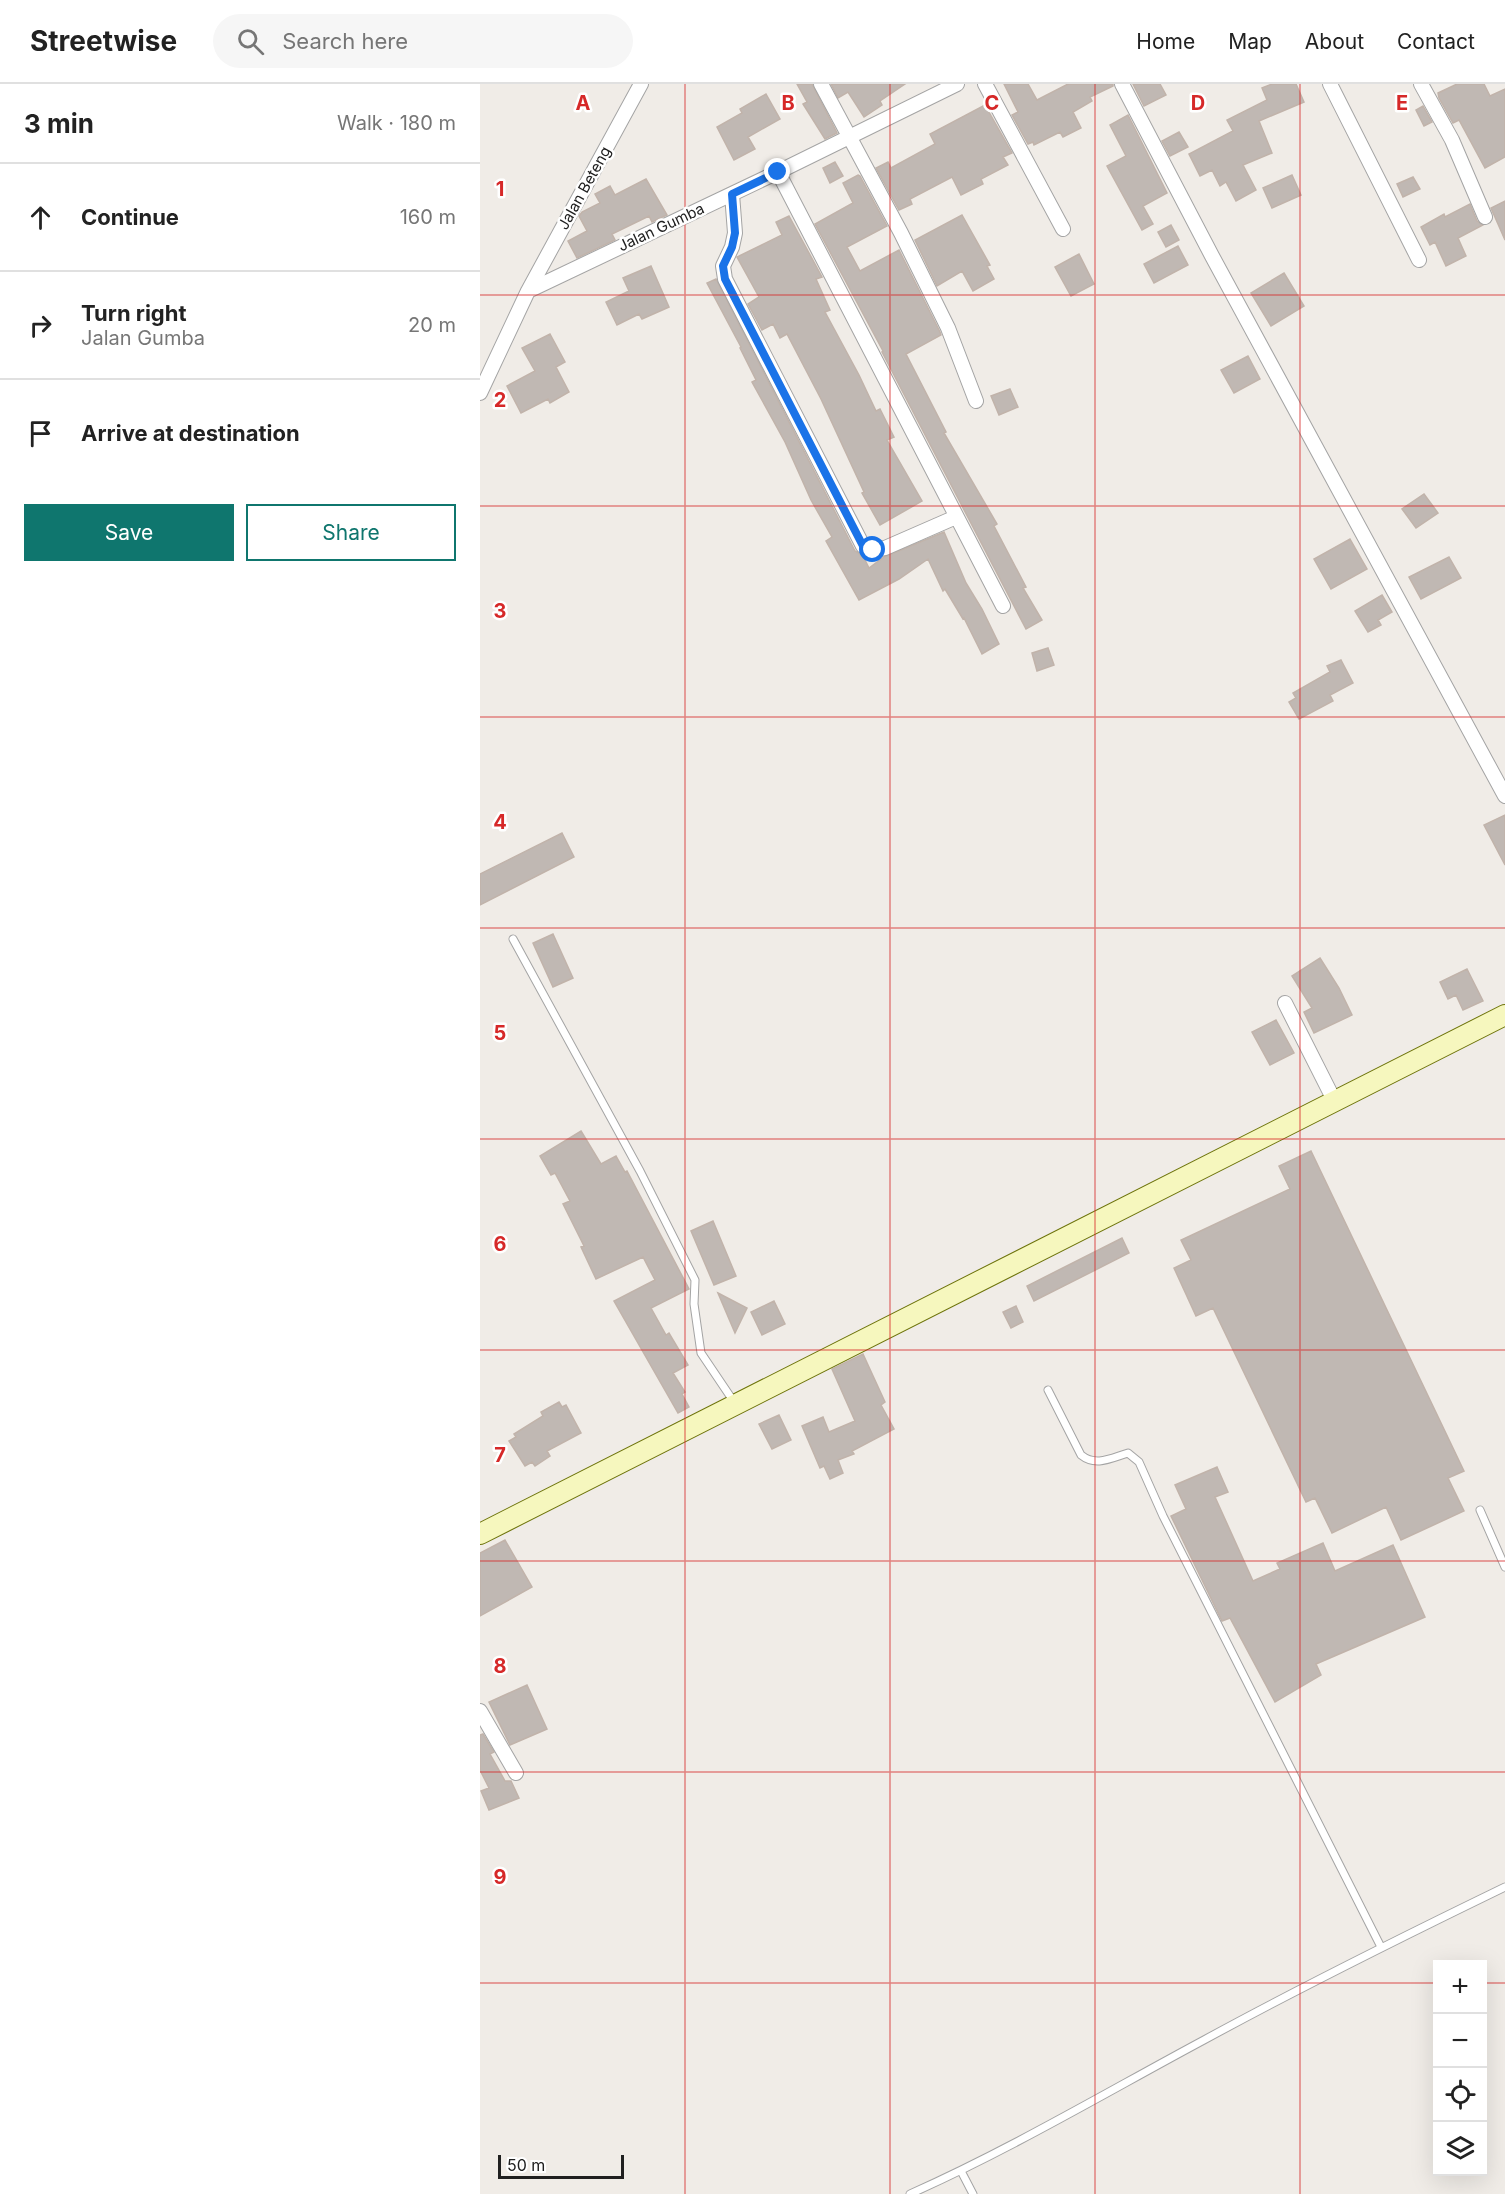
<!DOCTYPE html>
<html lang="en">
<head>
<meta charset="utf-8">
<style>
  :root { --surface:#fff; --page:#f6f6f6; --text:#222; --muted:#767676; --line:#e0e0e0; --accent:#0f766e }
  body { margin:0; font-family:Inter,sans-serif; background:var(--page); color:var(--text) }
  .controls { position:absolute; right:18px; bottom:18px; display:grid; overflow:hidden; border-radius:0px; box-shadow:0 6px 24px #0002 }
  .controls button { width:54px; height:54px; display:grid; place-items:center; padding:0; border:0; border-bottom:2px solid var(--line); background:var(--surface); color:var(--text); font:30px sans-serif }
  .scale { position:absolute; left:18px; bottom:15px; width:126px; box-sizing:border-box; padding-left:6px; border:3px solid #202020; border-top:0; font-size:16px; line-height:21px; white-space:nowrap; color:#202020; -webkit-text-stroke:4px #fff; paint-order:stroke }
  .stop { position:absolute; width:18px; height:18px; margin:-14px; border:4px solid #1a73e8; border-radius:50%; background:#fff }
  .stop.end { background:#1a73e8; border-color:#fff; box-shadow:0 2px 6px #0008 }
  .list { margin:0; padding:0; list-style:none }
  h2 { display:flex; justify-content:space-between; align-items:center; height:78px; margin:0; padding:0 24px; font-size:26px }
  h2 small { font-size:20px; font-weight:400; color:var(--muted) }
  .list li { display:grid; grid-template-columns:39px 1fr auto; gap:18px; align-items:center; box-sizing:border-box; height:108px; padding:0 24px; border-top:2px solid var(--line) }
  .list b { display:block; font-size:22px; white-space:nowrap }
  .list p { margin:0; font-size:20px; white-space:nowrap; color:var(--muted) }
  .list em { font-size:20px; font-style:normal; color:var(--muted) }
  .actions { display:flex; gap:12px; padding:18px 24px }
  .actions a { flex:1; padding:14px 0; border:2px solid var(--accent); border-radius:0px; text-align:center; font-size:21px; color:var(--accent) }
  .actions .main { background:var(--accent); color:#fff }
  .icon { flex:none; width:33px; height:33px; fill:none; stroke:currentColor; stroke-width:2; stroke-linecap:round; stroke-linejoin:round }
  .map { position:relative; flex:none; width:1025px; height:2110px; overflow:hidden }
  header { display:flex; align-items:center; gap:36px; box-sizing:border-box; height:84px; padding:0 30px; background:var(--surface); border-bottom:2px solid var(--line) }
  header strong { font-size:28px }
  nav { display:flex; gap:33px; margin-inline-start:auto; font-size:21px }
  .search { width:420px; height:54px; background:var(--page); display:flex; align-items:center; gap:15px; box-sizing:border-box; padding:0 21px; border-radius:33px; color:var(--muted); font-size:22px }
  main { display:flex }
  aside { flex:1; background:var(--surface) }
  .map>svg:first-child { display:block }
  .building { fill:#c0b8b3; stroke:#c1b3aa; stroke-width:1.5 }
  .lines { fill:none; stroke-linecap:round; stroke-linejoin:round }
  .lane-casing { stroke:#a4a4a4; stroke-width:9 }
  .street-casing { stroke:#a4a4a4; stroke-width:16 }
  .secondary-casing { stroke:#6d730a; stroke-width:22 }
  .lane { stroke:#fff; stroke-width:7 }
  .street { stroke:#fff; stroke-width:14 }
  .secondary { stroke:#f6f7be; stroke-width:20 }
  .route { stroke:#1a73e8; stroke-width:8 }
  .grid { fill:none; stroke:#d62828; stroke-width:1.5; stroke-opacity:0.55 }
  .labels { text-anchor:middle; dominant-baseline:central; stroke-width:5; stroke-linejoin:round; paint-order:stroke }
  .street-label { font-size:15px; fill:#202020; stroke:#fff }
  .grid-label { font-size:20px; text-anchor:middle; font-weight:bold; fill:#d62828; stroke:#fff; stroke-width:5; stroke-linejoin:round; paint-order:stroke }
</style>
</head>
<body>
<header>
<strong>Streetwise</strong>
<div class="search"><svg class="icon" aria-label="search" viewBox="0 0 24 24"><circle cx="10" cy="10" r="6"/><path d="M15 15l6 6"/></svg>Search here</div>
<nav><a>Home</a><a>Map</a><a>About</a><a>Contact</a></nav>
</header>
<main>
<aside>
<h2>3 min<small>Walk · 180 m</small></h2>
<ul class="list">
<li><svg class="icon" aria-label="ahead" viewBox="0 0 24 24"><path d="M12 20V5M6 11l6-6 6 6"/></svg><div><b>Continue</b></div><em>160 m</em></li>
<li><svg class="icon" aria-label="right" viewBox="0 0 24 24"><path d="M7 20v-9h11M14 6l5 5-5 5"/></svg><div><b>Turn right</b><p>Jalan Gumba</p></div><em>20 m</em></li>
<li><svg class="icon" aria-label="arrive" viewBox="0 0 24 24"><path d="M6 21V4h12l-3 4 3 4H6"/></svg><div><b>Arrive at destination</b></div></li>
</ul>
<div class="actions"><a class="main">Save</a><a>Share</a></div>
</aside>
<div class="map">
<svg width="1025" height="2110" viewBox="0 0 1025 2110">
  <rect width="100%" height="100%" fill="#f0ece7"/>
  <path class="building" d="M317 0H332L357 49 345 55 323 20 327 18Z
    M351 0H425L400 17 402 21 384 33 368 8 358 14Z
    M524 0H548L557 16 588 0H633V2L610 13 612 17 593 28 601 44 583 53 580 48 554 61 553 58 548 60 532 31 538 28Z
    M653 0H680L686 11 664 22Z
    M792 0H816L824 18 779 37 792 69 763 81 776 106 756 117 746 98 740 102 732 86 720 92 709 70 753 47 747 36 787 16 782 4Z
    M977 0H1004L1010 12 1025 5V73L1005 84 979 36 973 39 959 14 958 9Z
    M286 10 300 35 268 53 275 65 254 76 237 43 262 29 260 25Z
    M505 21 532 69 523 73 528 81 501 95 503 100 481 111 472 93 430 115 432 120 419 126 396 84 408 78 411 84 455 60 450 50Z
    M943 22 952 38 944 42 936 26Z
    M648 31 687 109 663 122 673 140 662 146 627 82 646 72 630 41Z
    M699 48 708 63 690 72 682 57Z
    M355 78 363 92 350 99 343 84Z
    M378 91 380 92 407 142 367 163 380 187 419 166 460 248 461 251 426 270 466 348 464 349 517 440 514 442 546 503 543 504 562 536 546 545 402 268 403 267 335 140 373 119 363 99Z
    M812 91 821 111 792 124 783 104Z
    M933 93 940 105 923 113 917 100Z
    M166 95 187 131 172 138 169 132 132 150 135 156 97 174 88 157 107 147 99 132 102 128 120 119 115 110 130 102 135 111Z
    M1025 117V156L1011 124Z
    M990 120 997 137 1003 141 978 154 986 172 966 182 955 158 950 161 941 143 964 130 965 133Z
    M482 131 510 181 507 182 514 195 493 207 482 187 457 202 435 156Z
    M309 132 342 193 336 195 350 226 345 228 379 291 396 327 400 325 414 353 407 356 442 417 400 441 382 409 384 408 341 315 307 250 300 254 293 240 282 246 268 220 279 213 257 173 302 151 296 138Z
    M691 141 699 156 686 163 678 148Z
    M698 162 708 181 674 199 664 180Z
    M599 170 614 200 591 212 575 183Z
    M171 182 189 223 162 235 159 230 137 241 126 218 149 207 143 194Z
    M804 189 824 222 791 242 771 209Z
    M236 195 375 467 383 472 389 484 404 473 464 448 486 499 502 525 519 560 502 570 484 534 483 535 465 505 463 507 448 475 419 495 379 516 346 457 352 453 331 416 305 358 272 298 276 296 260 264 261 263 227 199Z
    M70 250 85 278 76 283 89 308 70 319 68 315 41 329 27 302 55 287 42 264Z
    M768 272 780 295 754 309 741 286Z
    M530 305 538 323 519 331 511 312Z
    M944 410 958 429 936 444 922 425Z
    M870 455 887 485 851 505 834 475Z
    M969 473 981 494 941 515 929 493Z
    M902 511 912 528 898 536 901 541 888 548 875 527Z
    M568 564 574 581 557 587 552 569Z
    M861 576 873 599 850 611 853 617 819 635 809 618 816 614 813 609 850 588 847 582Z
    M1025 731V781L1004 741Z
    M82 749 94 773 0 821V790Z
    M73 850 93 894 73 903 53 859Z
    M840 874 859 904 872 931 834 949 824 928 832 924 812 892Z
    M987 885 1003 917 983 926 976 911 968 915 960 898Z
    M796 936 814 969 790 981 772 948Z
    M101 1047 121 1080 136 1072 145 1088 147 1087 209 1205 171 1224 186 1251 189 1249 208 1281 193 1289 205 1308 202 1310 209 1323 198 1329 134 1217 175 1196 163 1173 116 1195 101 1163 104 1162 83 1120 90 1117 75 1089 71 1091 60 1072Z
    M831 1067 984 1387 968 1394 984 1427 921 1456 906 1423 852 1449 835 1414 826 1418 733 1224 716 1232 694 1184 711 1176 701 1156 810 1105 799 1082Z
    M233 1137 256 1192 234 1201 211 1147Z
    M642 1154 649 1169 554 1217 547 1202Z
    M238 1209 267 1224 255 1249Z
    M294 1217 305 1240 282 1251 271 1228Z
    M536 1222 543 1238 531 1244 523 1228Z
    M383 1270 405 1318 401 1321 414 1345 372 1367 374 1370 358 1376 363 1389 350 1395 344 1382 340 1384 322 1342 343 1333 349 1348 375 1337 352 1285Z
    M79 1318 82 1323 86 1321 101 1349 67 1367 70 1372 55 1382 52 1378 45 1382 29 1357 36 1353 34 1350 63 1332 61 1328Z
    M299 1331 311 1356 292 1365 279 1340Z
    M737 1383 748 1408 735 1413 773 1497 800 1485 797 1479 843 1459 855 1487 913 1461 945 1533 836 1580 841 1591 795 1618 750 1534 742 1537 691 1432 706 1425 695 1401Z
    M25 1456 52 1503 0 1532V1469Z
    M47 1601 67 1645 30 1661 9 1618Z
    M3 1650 14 1668 10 1670 25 1697H31L39 1714 9 1726 1 1707 9 1704 0 1686V1651Z"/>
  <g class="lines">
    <defs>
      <path id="lane" d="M33 855 160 1087 215 1196 214 1220 221 1269 254 1318
        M568 1306 601 1371C616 1383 631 1374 648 1369L659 1378 683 1432 901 1863
        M1000 1426 1025 1483
        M481 2087 493 2110
        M430 2110C531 2065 627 2008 724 1956 823 1902 924 1852 1025 1803"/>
      <path id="street" d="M341 0 421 149 468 244 496 317
        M505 0 583 145
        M642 0 732 172 1025 712
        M850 0 939 176
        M941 0 972 56 1005 133
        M298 88 523 522
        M252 110 255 149 252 163 243 182 245 195 383 462 393 466 405 464 476 433
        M48 207 298 88 477 0
        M0 309 48 207 161 0
        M805 919 855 1018
        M0 1627 36 1689"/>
      <path id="secondary" d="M0 1450 1025 931"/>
    </defs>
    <use href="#lane" class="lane-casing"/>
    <use href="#street" class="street-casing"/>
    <use href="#secondary" class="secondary-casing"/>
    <use href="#lane" class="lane"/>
    <use href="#street" class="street"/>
    <use href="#secondary" class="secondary"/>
  </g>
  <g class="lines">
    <path class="route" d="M298 88 252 110 255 149 252 163 243 182 245 195 383 462 393 466"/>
  </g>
  <path class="grid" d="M205 0V2110M410 0V2110M615 0V2110M820 0V2110M0 211H1025M0 422H1025M0 633H1025M0 844H1025M0 1055H1025M0 1266H1025M0 1477H1025M0 1688H1025M0 1899H958M1002 1899H1025"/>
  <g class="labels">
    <g class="street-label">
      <text transform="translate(104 104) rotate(-61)">Jalan Beteng</text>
      <text transform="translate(181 143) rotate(-25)">Jalan Gumba</text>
    </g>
  </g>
  <g class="grid-label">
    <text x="103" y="26">A</text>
    <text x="308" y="26">B</text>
    <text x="512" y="26">C</text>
    <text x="718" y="26">D</text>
    <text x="922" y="26">E</text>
    <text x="20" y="112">1</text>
    <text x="20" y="323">2</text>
    <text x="20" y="534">3</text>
    <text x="20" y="745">4</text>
    <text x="20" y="956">5</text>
    <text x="20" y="1167">6</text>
    <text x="20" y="1378">7</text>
    <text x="20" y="1589">8</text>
    <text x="20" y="1800">9</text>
  </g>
</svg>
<div class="controls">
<button>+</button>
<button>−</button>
<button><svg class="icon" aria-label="locate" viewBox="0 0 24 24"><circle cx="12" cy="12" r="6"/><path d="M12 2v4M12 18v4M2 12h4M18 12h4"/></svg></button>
<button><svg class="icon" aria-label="layers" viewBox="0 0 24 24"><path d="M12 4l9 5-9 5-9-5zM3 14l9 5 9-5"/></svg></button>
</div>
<div class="scale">50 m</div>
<div class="stop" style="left:393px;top:466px"></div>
<div class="stop end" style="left:298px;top:88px"></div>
</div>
</main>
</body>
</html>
